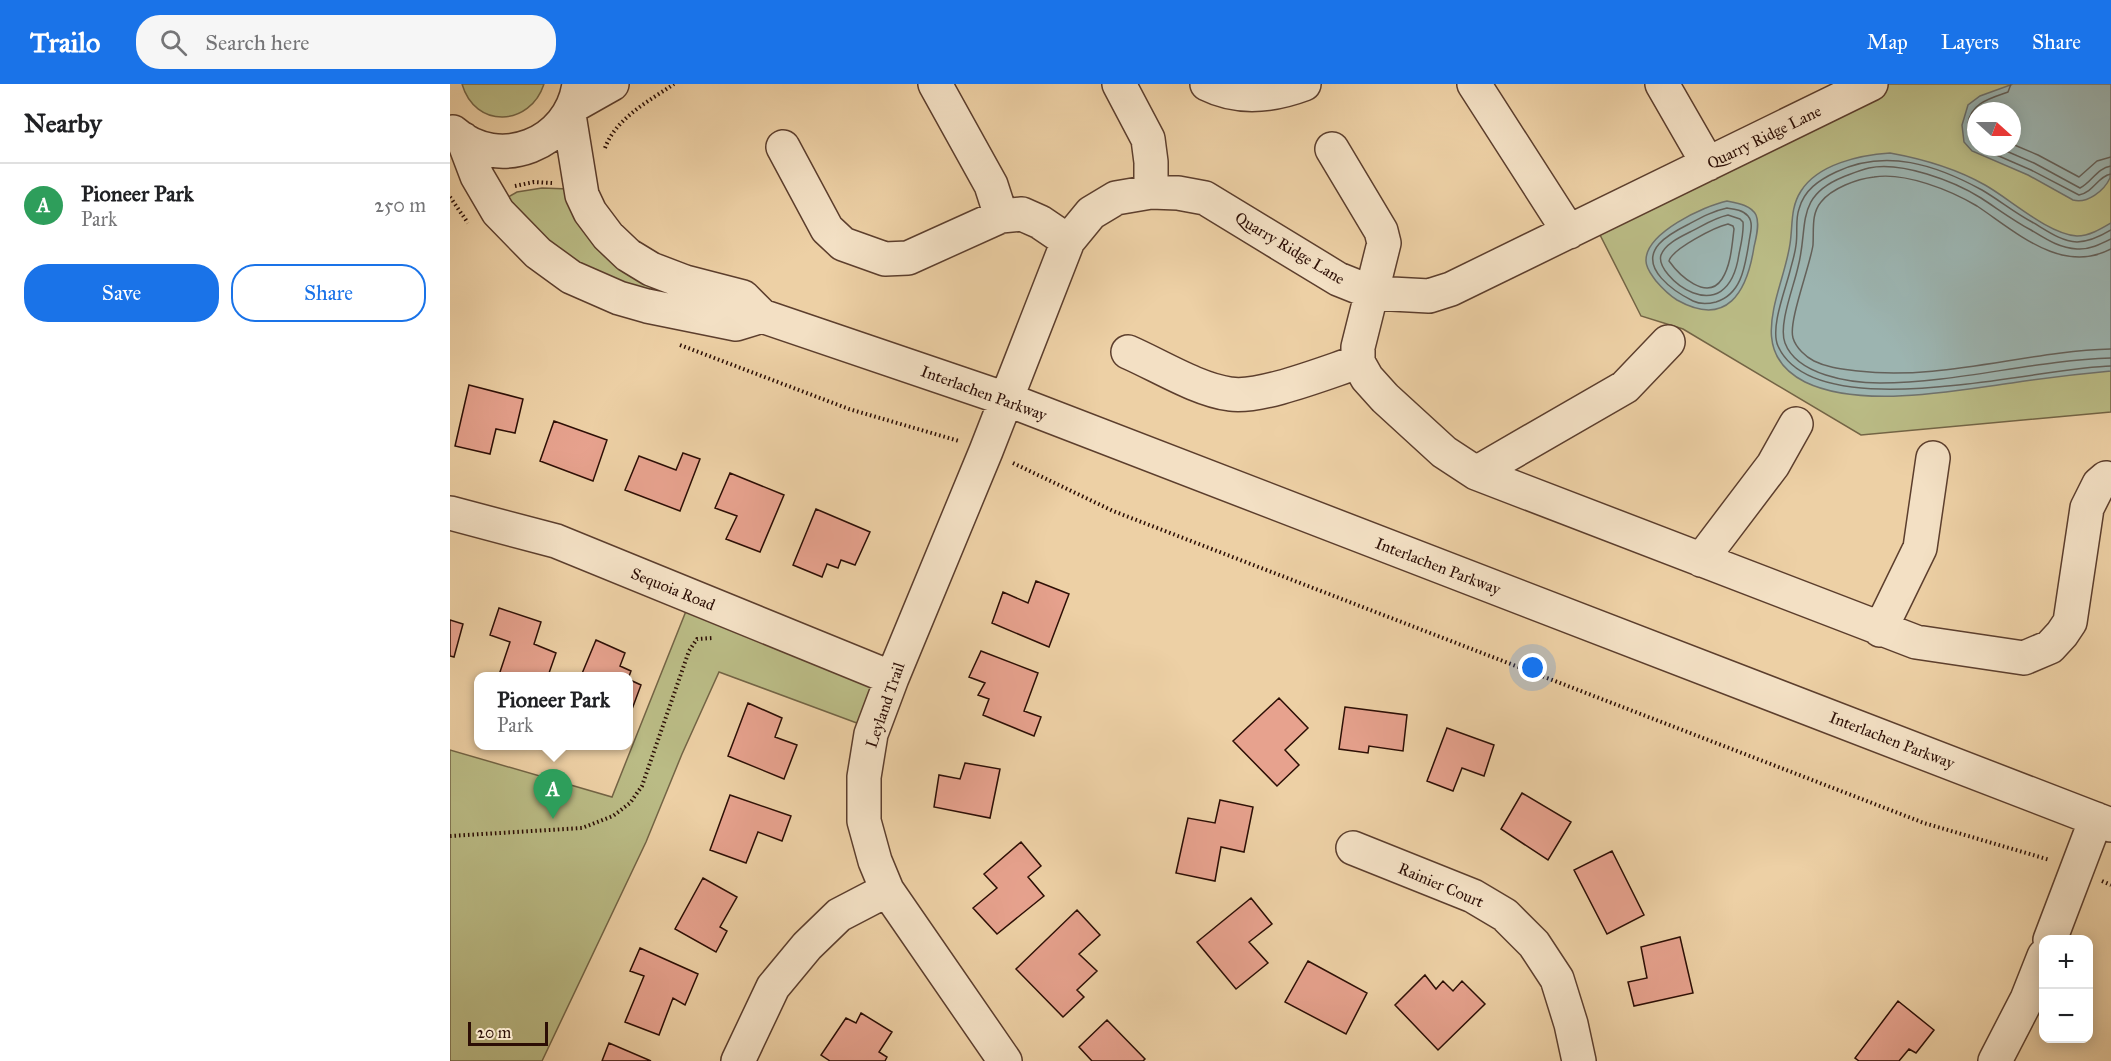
<!DOCTYPE html>
<html lang="en">
<head>
<meta charset="utf-8">
<style>
  :root { --surface:#fff; --page:#f6f6f6; --text:#202124; --muted:#757577; --line:#e0e0e0; --accent:#1a73e8 }
  body { margin:0; font-family:"IM FELL Great Primer",serif; background:var(--page); color:var(--text) }
  .controls { position:absolute; right:18px; bottom:18px; display:grid; overflow:hidden; border-radius:12px; box-shadow:0 3px 15px #0003 }
  .controls button { width:54px; height:54px; display:grid; place-items:center; padding:0; border:0; border-bottom:2px solid var(--line); background:var(--surface); color:var(--text); font:30px sans-serif }
  .compass { position:absolute; left:1517px; top:18px; width:54px; height:54px; border-radius:50%; background:var(--surface); box-shadow:0 3px 15px #0003; rotate:111deg }
  .scale { position:absolute; left:18px; bottom:15px; width:80px; box-sizing:border-box; padding-left:6px; border:3px solid #2c0e05; border-top:0; font-size:16px; line-height:21px; white-space:nowrap; color:#2c0e05; -webkit-text-stroke:4px #f3e0c4; paint-order:stroke }
  .you { position:absolute; left:1083px; top:584px; width:21px; height:21px; margin:-15px; border:4px solid #fff; border-radius:50%; background:#1a73e8; box-shadow:0 0 0 9px #1a73e833 }
  .badge { display:grid; place-items:center; width:39px; height:39px; border-radius:50%; background:var(--accent); color:#fff; font-size:20px; font-weight:700 }
  .pin { position:absolute; translate:-50% -50px; filter:drop-shadow(0 2px 3px #0008) }
  .pin::after { content:''; position:absolute; top:32px; width:21px; height:18px; background:inherit; clip-path:polygon(0 0,100% 0,50% 100%) }
  .popup { position:absolute; left:24px; top:588px; width:159px; height:78px; box-sizing:border-box; display:grid; place-content:center; border-radius:12px; background:var(--surface); filter:drop-shadow(0 2px 4px #0005); font-size:20px; white-space:nowrap; color:var(--muted) }
  .popup b { font-size:22px; color:var(--text) }
  .popup::after { content:''; position:absolute; left:50%; top:100%; margin-left:-12px; border:12px solid transparent; border-top-color:var(--surface) }
  .list { margin:0; padding:0; list-style:none }
  h2 { display:flex; justify-content:space-between; align-items:center; height:78px; margin:0; padding:0 24px; font-size:26px }
  h2 small { font-size:20px; font-weight:400; color:var(--muted) }
  .list li { display:grid; grid-template-columns:39px 1fr auto; gap:18px; align-items:center; box-sizing:border-box; height:84px; padding:0 24px; border-top:2px solid var(--line) }
  .list b { display:block; font-size:22px; white-space:nowrap }
  .list p { margin:0; font-size:20px; white-space:nowrap; color:var(--muted) }
  .list em { font-size:20px; font-style:normal; color:var(--muted) }
  .actions { display:flex; gap:12px; padding:18px 24px }
  .actions a { flex:1; padding:14px 0; border:2px solid var(--accent); border-radius:24px; text-align:center; font-size:21px; color:var(--accent) }
  .actions .main { background:var(--accent); color:#fff }
  .icon { flex:none; width:33px; height:33px; fill:none; stroke:currentColor; stroke-width:2; stroke-linecap:round; stroke-linejoin:round }
  .map { position:relative; flex:none; width:1661px; height:977px; overflow:hidden }
  header { display:flex; align-items:center; gap:36px; box-sizing:border-box; height:84px; padding:0 30px; background:var(--accent); color:#fff }
  header strong { font-size:28px }
  nav { display:flex; gap:33px; margin-inline-start:auto; font-size:21px }
  .search { width:420px; height:54px; background:var(--page); display:flex; align-items:center; gap:15px; box-sizing:border-box; padding:0 21px; border-radius:24px; color:var(--muted); font-size:22px }
  main { display:flex }
  aside { flex:1; background:var(--surface) }
  .map>svg:first-child { display:block }
  .green { fill:#babb85; stroke:#736445; stroke-width:1.5; fill-rule:evenodd }
  .water { fill:#9cb4b0; stroke:#6f726c; stroke-width:1.5; fill-rule:evenodd }
  .lines { fill:none; stroke-linecap:round; stroke-linejoin:round }
  .shore { stroke:#64615a; stroke-width:1.5 }
  .building { fill:#e7a28e; stroke:#2c0e05; stroke-width:1.5 }
  .minor-casing { stroke:#5c3e2d; stroke-width:36 }
  .path { stroke:#2c0e05; stroke-width:4; stroke-dasharray:1.5 3; stroke-linecap:butt }
  .minor { stroke:#f3e0c4; stroke-width:33 }
  .labels { text-anchor:middle; dominant-baseline:central; stroke-width:4.5; stroke-linejoin:round; paint-order:stroke }
  .street-label { font-size:16px; fill:#2c0e05; stroke:#f3e0c4 }
</style>
</head>
<body>
<header>
<strong>Trailo</strong>
<div class="search"><svg class="icon" aria-label="search" viewBox="0 0 24 24"><circle cx="10" cy="10" r="6"/><path d="M15 15l6 6"/></svg>Search here</div>
<nav><a>Map</a><a>Layers</a><a>Share</a></nav>
</header>
<main>
<aside>
<h2>Nearby<small></small></h2>
<ul class="list">
<li><span class="badge" style="background:#2e9e5b">A</span><div><b>Pioneer Park</b><p>Park</p></div><em>250 m</em></li>
</ul>
<div class="actions"><a class="main">Save</a><a>Share</a></div>
</aside>
<div class="map">
<svg width="1661" height="977" viewBox="0 0 1661 977">
  <rect width="100%" height="100%" fill="#edd0a5"/>
  <filter id="stains"><feTurbulence type="fractalNoise" baseFrequency=".00333" numOctaves="4"/><feColorMatrix values="0 0 0 0 .2 0 0 0 0 .09 0 0 0 0 .02 0 0 0 .5 -.17"/></filter>
  <radialGradient id="worn" r=".72"><stop offset=".6" stop-color="#630" stop-opacity="0"/><stop offset="1" stop-color="#630" stop-opacity=".3"/></radialGradient>
  <path class="green" d="M12 0H94C80 43 25 45 12 0Z
    M1421 0H1661V328L1411 351 1233 245 1191 232 1143 137ZM1526 27H1562V63H1526Z
    M92 104 119 105 222 205 220 215 134 188 53 116 67 108Z
    M242 512 442 594 423 645 269 588 232 670 196 758 92 977H0V666L162 713Z"/>
  <path class="water" d="M1563 0H1661C1661 15 1661 86 1660 94 1654 107 1637 120 1623 116L1578 91 1522 67 1514 58 1512 41 1518 21 1530 12ZM1526 27H1562V63H1526Z
    M1440 69C1473 75 1505 84 1535 101 1560 115 1598 150 1627 152 1639 152 1651 145 1661 139V287C1628 290 1595 294 1562 299 1502 307 1411 325 1355 298 1294 267 1333 208 1340 160 1343 141 1340 124 1351 107 1368 80 1410 71 1440 69Z
    M1277 117C1287 119 1301 121 1306 131 1310 140 1306 154 1304 163 1297 208 1277 244 1227 216 1219 211 1212 204 1206 197 1202 191 1196 185 1196 177 1195 149 1254 122 1277 117Z"/>
  <g class="lines">
    <path class="shore" d="M1562 60 1588 71 1629 93 1647 77 1661 73
      M1526 62C1520 55 1517 49 1518 40 1520 19 1541 14 1558 8L1561 0
      M1528 63 1581 86 1629 111C1644 108 1648 92 1661 90
      M1547 63 1584 79 1630 104C1642 98 1647 84 1661 82
      M1277 124C1284 125 1293 126 1298 132 1304 139 1300 150 1299 158 1295 182 1292 210 1266 218 1258 220 1251 221 1243 217 1225 208 1188 184 1209 160 1216 152 1229 145 1239 140 1252 133 1263 127 1277 124Z
      M1278 131 1290 135 1293 138C1294 148 1291 160 1289 170 1277 251 1204 192 1211 171 1215 160 1230 153 1240 148 1252 142 1264 134 1278 131Z
      M1278 140 1283 142 1284 145C1282 161 1281 181 1272 195 1257 218 1229 191 1219 177 1222 165 1265 143 1278 140Z
      M1661 146C1651 152 1639 158 1627 158 1610 157 1596 146 1582 138 1565 129 1549 116 1532 106 1486 81 1436 64 1386 88 1369 96 1354 106 1349 125 1345 136 1348 149 1346 161 1345 170 1342 179 1340 187 1335 207 1320 244 1328 262 1365 345 1589 283 1661 282
      M1661 155C1651 160 1639 166 1627 165 1609 164 1596 155 1581 146 1564 137 1548 125 1531 114 1504 97 1451 77 1419 84 1410 86 1401 90 1393 93 1344 113 1359 142 1348 183 1344 202 1328 241 1335 259 1347 291 1400 299 1430 299 1508 299 1584 276 1661 274
      M1661 165C1612 191 1566 148 1527 122 1500 106 1455 88 1424 93 1407 95 1382 104 1371 118 1361 130 1364 146 1363 161 1360 182 1338 238 1343 254 1346 264 1356 273 1364 277 1378 284 1393 285 1408 287 1492 297 1577 267 1661 265"/>
  </g>
  <path class="building" d="M19 301 73 315 65 349 46 345 40 370 5 362Z
    M104 337 157 356 143 397 90 377Z
    M233 369 250 375 230 427 175 406 189 372 226 386Z
    M280 389 334 411 310 468 276 455 287 432 265 424Z
    M366 425 420 448 405 481 391 476 388 484 377 480 372 493 343 481Z
    M586 497 619 510 599 563 542 539 553 508 578 519Z
    M49 524 91 538 84 560 106 569 98 592 49 591 60 558 40 551Z
    M0 536 13 540 4 573 0 572Z
    M146 556 175 569 170 582 181 587 178 595 191 601 178 636V592H131Z
    M531 567 588 589 574 627 591 633 584 652 533 631 539 615 528 611 535 599 519 593Z
    M829 614 858 644 835 666 849 681 827 702 783 657Z
    M298 619 332 634 325 653 347 661 334 695 278 672Z
    M895 623 957 631 953 667 919 662 918 669 889 665Z
    M997 644 1044 661 1034 692 1012 684 1003 707 977 697Z
    M515 679 550 685 540 734 484 723 489 691 510 695Z
    M1072 709 1121 738 1098 776 1051 745Z
    M280 711 341 732 332 757 308 748 296 779 260 766Z
    M770 716 803 723 794 768 771 763 765 797 726 789 738 734 765 739Z
    M571 758 591 782 578 793 594 812 547 850 523 824 547 804 534 790Z
    M1162 767 1194 831 1157 850 1124 786Z
    M253 794 287 813 270 843 277 847 266 868 225 845Z
    M801 814 822 840 799 858 818 879 786 905 747 858Z
    M627 826 650 851 629 870 647 887 627 906 634 913 613 933 566 885Z
    M1230 853 1243 909 1184 922 1178 898 1197 894 1191 863Z
    M190 864 248 890 235 921 223 914 209 951 175 938 194 892 180 887Z
    M858 877 917 909 896 950 835 918Z
    M975 891 986 905 993 897 1003 907 1012 897 1035 920 988 966 945 921Z
    M1448 917 1484 946 1466 969 1459 965 1449 977H1409L1405 974Z
    M411 929 442 948 429 968 437 973 435 977H380L371 971 396 934 406 939Z
    M657 936 695 975 693 977H642L629 963Z
    M159 959 201 977H152Z"/>
  <g class="lines">
    <defs>
      <path id="minor" d="M485 0 541 101 551 132 572 130 590 138 618 157
        M669 0 698 55 701 78V108
        M757 0C789 16 822 12 854 0
        M1024 0 1119 148
        M1212 0 1258 80
        M123 22 162 0
        M119 31 132 111 140 128 158 152 178 171 201 185 235 198 293 213 312 232 556 315 1661 741
        M3 48C49 89 121 60 129 0
        M13 55 27 92 48 128 88 169 121 193 169 214 197 222 286 240 312 232
        M333 63 377 145 393 160 435 175 458 174 551 132
        M882 65 931 147 934 159 908 263V278L917 294 935 314 994 368 1026 389 1466 558 1574 574 1600 563 1612 550 1620 538 1637 424 1649 400 1656 394
        M678 268C708 281 748 306 780 310 810 315 877 288 908 278
        M1026 389 1175 303 1218 258
        M0 429 106 457 442 594
        M1251 476 1323 381 1346 340
        M1430 546 1470 464 1483 374
        M903 764 1023 812 1055 831 1084 860 1107 895 1121 940 1129 977
        M1600 856 1646 735
        M288 977 323 903 357 862 389 831 437 806
        M555 977 437 806 425 777 414 737V693L421 650 442 594 536 367 618 157 641 129 666 114 701 108 728 109 755 114 888 195 923 209 979 212 1001 205 1421 0
        M1545 977 1577 915 1594 872"/>
    </defs>
    <use href="#minor" class="minor-casing"/>
    <path class="path" d="M155 64C166 34 199 17 224 0
      M65 102 84 98 102 99
      M0 113 18 139
      M230 261 399 325 509 357
      M563 379 663 427 1474 739 1600 776
      M0 752 132 744 163 732 180 719 192 702 239 567 247 555 262 554
      M1652 797 1661 801"/>
    <use href="#minor" class="minor"/>
  </g>
  <g class="labels">
    <g class="street-label">
      <text transform="translate(1314 53) rotate(-26)">Quarry Ridge Lane</text>
      <text transform="translate(840 164) rotate(31)">Quarry Ridge Lane</text>
      <text transform="translate(534 309) rotate(20)">Interlachen Parkway</text>
      <text transform="translate(988 482) rotate(21)">Interlachen Parkway</text>
      <text transform="translate(223 505) rotate(22)">Sequoia Road</text>
      <text transform="translate(435 621) rotate(-71)">Leyland Trail</text>
      <text transform="translate(1442 656) rotate(21)">Interlachen Parkway</text>
      <text transform="translate(991 801) rotate(23)">Rainier Court</text>
    </g>
  </g>
  <rect width="100%" height="100%" filter="url(#stains)"/>
  <rect width="100%" height="100%" fill="url(#worn)"/>
</svg>
<div class="controls">
<button>+</button>
<button>−</button>
</div>
<svg class="compass" viewBox="-18 -18 36 36"><path d="M0-13l5 13h-10z" fill="#e53935"/><path d="M0 13l5-13h-10z" fill="#757577"/></svg>
<div class="scale">20 m</div>
<div class="you"></div>
<div class="pin badge" style="left:103px;top:735px;background:#2e9e5b">A</div>
<div class="popup"><b>Pioneer Park</b>Park</div>
</div>
</main>
</body>
</html>
